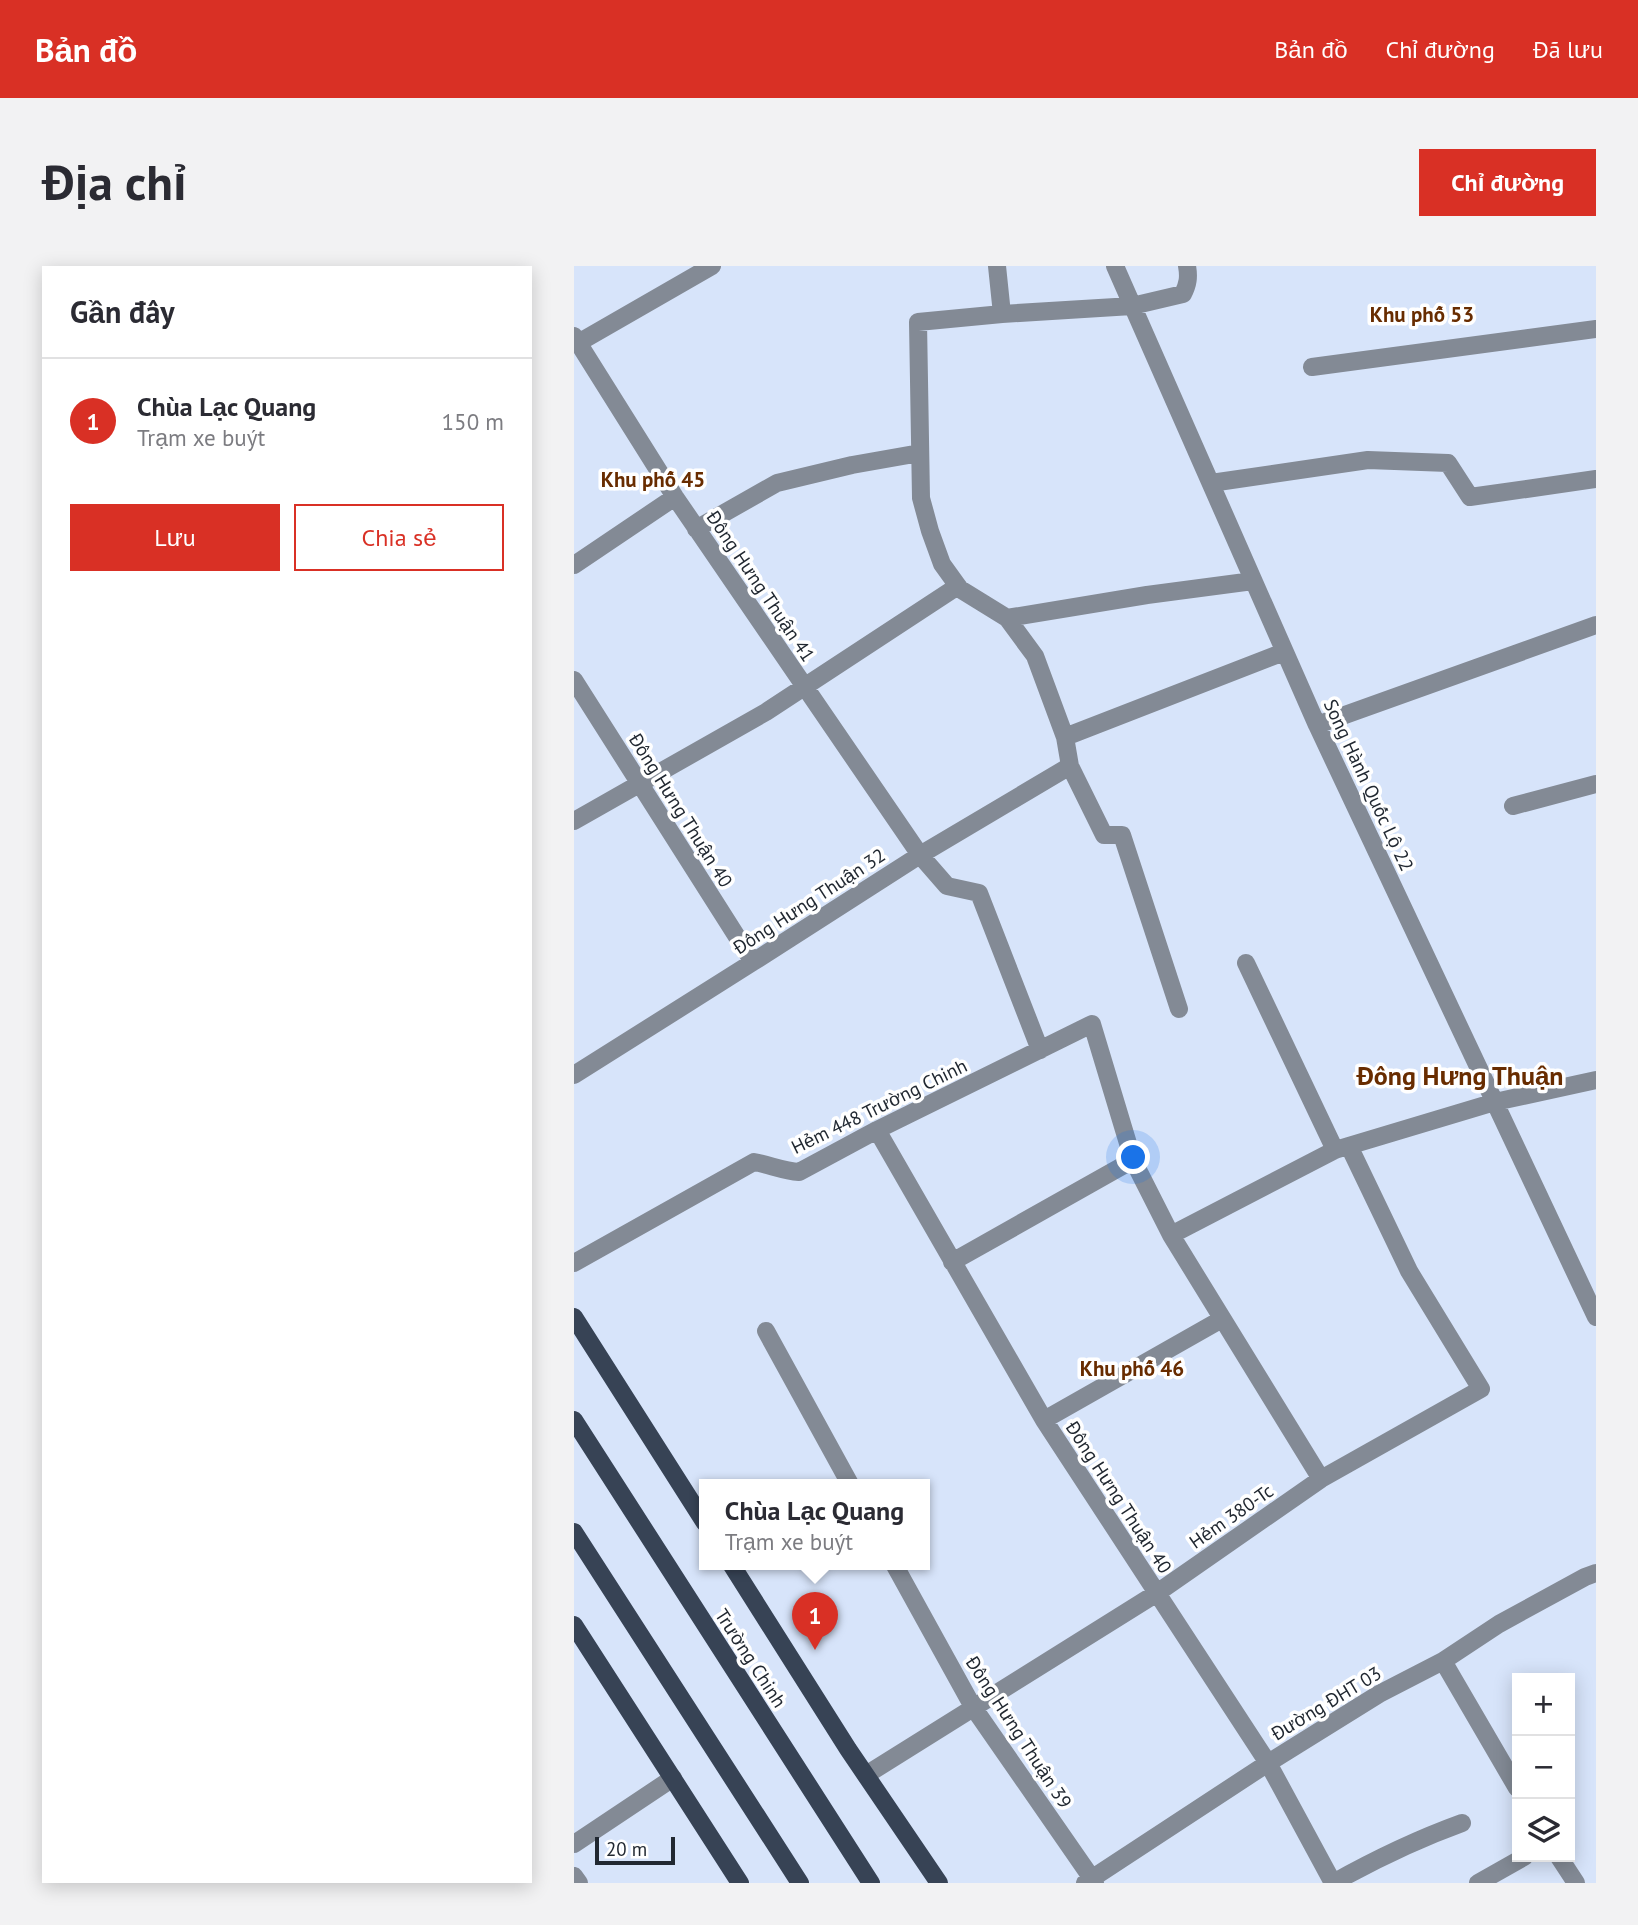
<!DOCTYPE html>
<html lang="vi">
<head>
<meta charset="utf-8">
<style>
  :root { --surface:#fff; --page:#f2f2f3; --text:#2b2b33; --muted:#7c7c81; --line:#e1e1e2; --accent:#d93025 }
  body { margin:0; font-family:"PT Sans",sans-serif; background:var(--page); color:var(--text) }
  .controls { position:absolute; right:21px; bottom:21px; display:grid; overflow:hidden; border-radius:0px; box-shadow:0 4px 18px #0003 }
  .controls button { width:63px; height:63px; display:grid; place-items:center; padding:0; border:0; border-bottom:2px solid var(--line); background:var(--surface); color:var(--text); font:35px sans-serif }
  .scale { position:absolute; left:21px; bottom:18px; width:80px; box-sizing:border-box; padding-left:7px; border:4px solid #212831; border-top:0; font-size:19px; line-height:24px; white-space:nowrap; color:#212831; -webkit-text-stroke:5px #fff; paint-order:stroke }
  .you { position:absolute; left:560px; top:892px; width:24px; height:24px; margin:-18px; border:5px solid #fff; border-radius:50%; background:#1a73e8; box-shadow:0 0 0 10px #1a73e833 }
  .badge { display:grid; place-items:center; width:46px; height:46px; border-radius:50%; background:var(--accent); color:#fff; font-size:23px; font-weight:700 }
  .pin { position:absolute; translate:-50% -58px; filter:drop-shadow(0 2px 4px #0008) }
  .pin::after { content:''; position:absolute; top:37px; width:24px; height:21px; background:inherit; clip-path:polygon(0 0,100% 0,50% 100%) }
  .popup { position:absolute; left:125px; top:1213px; width:231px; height:91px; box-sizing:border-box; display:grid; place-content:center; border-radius:0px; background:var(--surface); filter:drop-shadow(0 2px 5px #0005); font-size:23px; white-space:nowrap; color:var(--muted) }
  .popup b { font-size:26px; color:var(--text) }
  .popup::after { content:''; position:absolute; left:50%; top:100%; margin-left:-14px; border:14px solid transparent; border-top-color:var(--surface) }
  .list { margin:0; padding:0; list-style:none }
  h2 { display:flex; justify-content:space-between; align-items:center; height:91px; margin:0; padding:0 28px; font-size:30px }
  h2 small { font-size:23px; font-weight:400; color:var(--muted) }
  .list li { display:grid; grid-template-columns:46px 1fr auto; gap:21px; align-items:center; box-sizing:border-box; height:126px; padding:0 28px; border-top:2px solid var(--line) }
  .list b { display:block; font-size:26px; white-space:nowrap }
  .list p { margin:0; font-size:23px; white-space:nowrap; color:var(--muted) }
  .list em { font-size:23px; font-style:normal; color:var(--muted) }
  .actions { display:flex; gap:14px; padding:21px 28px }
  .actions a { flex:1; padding:16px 0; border:2px solid var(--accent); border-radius:0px; text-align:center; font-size:24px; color:var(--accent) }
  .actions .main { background:var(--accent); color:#fff }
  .icon { flex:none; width:38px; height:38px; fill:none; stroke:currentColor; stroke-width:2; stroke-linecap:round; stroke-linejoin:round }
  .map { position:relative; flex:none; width:1022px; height:1617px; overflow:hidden; border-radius:0px }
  header { display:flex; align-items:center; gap:42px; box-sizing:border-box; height:98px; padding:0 35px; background:var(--accent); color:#fff }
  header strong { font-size:33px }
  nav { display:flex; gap:38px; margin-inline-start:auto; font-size:24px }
  .intro { display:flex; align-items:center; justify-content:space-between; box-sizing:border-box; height:168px; padding:0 42px }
  h1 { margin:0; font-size:49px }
  .button { padding:18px 32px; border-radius:0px; background:var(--accent); color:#fff; font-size:24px; font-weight:700 }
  main { display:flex; gap:42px; padding:0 42px }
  aside { flex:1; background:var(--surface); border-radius:0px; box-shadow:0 4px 18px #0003 }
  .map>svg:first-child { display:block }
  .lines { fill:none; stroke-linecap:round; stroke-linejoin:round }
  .minor { stroke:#838a95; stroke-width:18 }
  .major { stroke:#374355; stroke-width:18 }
  .labels { text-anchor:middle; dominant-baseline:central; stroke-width:7; stroke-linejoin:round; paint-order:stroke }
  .street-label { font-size:19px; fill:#212831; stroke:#fff }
  .neighbourhood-label { font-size:21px; font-weight:bold; fill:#682c00; stroke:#fff }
  .district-label { font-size:26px; font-weight:bold; fill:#682c00; stroke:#fff }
</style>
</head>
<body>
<header>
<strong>Bản đồ</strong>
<nav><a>Bản đồ</a><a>Chỉ đường</a><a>Đã lưu</a></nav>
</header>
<div class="intro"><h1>Địa chỉ</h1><a class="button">Chỉ đường</a></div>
<main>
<aside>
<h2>Gần đây<small></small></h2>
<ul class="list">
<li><span class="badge">1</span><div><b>Chùa Lạc Quang</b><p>Trạm xe buýt</p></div><em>150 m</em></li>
</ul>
<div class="actions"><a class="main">Lưu</a><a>Chia sẻ</a></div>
</aside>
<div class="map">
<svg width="1022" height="1617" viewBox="0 0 1022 1617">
  <rect width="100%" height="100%" fill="#d7e4fa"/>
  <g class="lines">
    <path class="minor" d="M423 0 428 48
      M541 0 743 459 1022 1051
      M0 70 101 231 346 589 373 620 405 627 466 784
      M4 77 138 0
      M738 101 1022 63
      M637 217 794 194 874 197 896 231 1022 213
      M122 263 203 217 278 199 346 187
      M0 299 101 231
      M433 352 573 329 679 315
      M0 414 179 696
      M743 459 1022 359
      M491 471 710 386
      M939 540 1022 518
      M0 555 192 446 384 320
      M672 697 761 884
      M605 743 548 569H530L496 500 491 471 461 390 433 352 386 323 368 298 356 265 347 232 344 56 428 48 558 40 609 28C614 18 615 11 613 0
      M0 809 179 696 346 589 496 500
      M303 864 470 1154 694 1497 759 1617
      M597 969 761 884 921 836 1022 814
      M378 996 559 894
      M0 997 180 896C196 899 210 905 225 906L303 864 518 758 559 894 597 969 747 1213
      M192 1065 276 1218
      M470 1154 648 1053
      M320 1298 399 1441 521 1617
      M869 1395 943 1522
      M292 1509 583 1327 747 1213 907 1123 835 1005 775 880
      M0 1578 99 1512
      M985 1591 1002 1617
      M0 1610 5 1617
      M511 1617 694 1497 805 1428 869 1395 925 1358 1011 1311 1022 1307
      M759 1617C802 1593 841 1574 888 1557
      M904 1617 950 1591"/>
    <path class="major" d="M0 1051 131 1257
      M0 1154 297 1617
      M0 1266 226 1617
      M157 1298 274 1483 365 1617
      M0 1359 166 1617"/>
  </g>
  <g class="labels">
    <g class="street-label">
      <text transform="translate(187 320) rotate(56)">Đông Hưng Thuận 41</text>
      <text transform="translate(795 519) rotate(65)">Song Hành Quốc Lộ 22</text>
      <text transform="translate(107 544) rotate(58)">Đông Hưng Thuận 40</text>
      <text transform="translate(235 635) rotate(-33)">Đông Hưng Thuận 32</text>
      <text transform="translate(305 840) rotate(-26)">Hẻm 448 Trường Chinh</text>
      <text transform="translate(545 1231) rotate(57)">Đông Hưng Thuận 40</text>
      <text transform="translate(657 1250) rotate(-35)">Hẻm 380-Tc</text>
      <text transform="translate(177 1392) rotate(57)">Trường Chinh</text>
      <text transform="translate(752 1437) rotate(-31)">Đường ĐHT 03</text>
      <text transform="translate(445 1466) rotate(57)">Đông Hưng Thuận 39</text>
    </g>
    <g class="neighbourhood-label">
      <text x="848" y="48">Khu phố 53</text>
      <text x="79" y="213">Khu phố 45</text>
      <text x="558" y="1102">Khu phố 46</text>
    </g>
    <g class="district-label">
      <text x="886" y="809">Đông Hưng Thuận</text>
    </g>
  </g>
</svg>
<div class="controls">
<button>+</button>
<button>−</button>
<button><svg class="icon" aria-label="layers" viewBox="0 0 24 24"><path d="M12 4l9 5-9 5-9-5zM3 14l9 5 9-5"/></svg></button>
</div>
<div class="scale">20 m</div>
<div class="you"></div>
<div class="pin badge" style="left:241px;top:1384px">1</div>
<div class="popup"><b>Chùa Lạc Quang</b>Trạm xe buýt</div>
</div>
</main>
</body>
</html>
